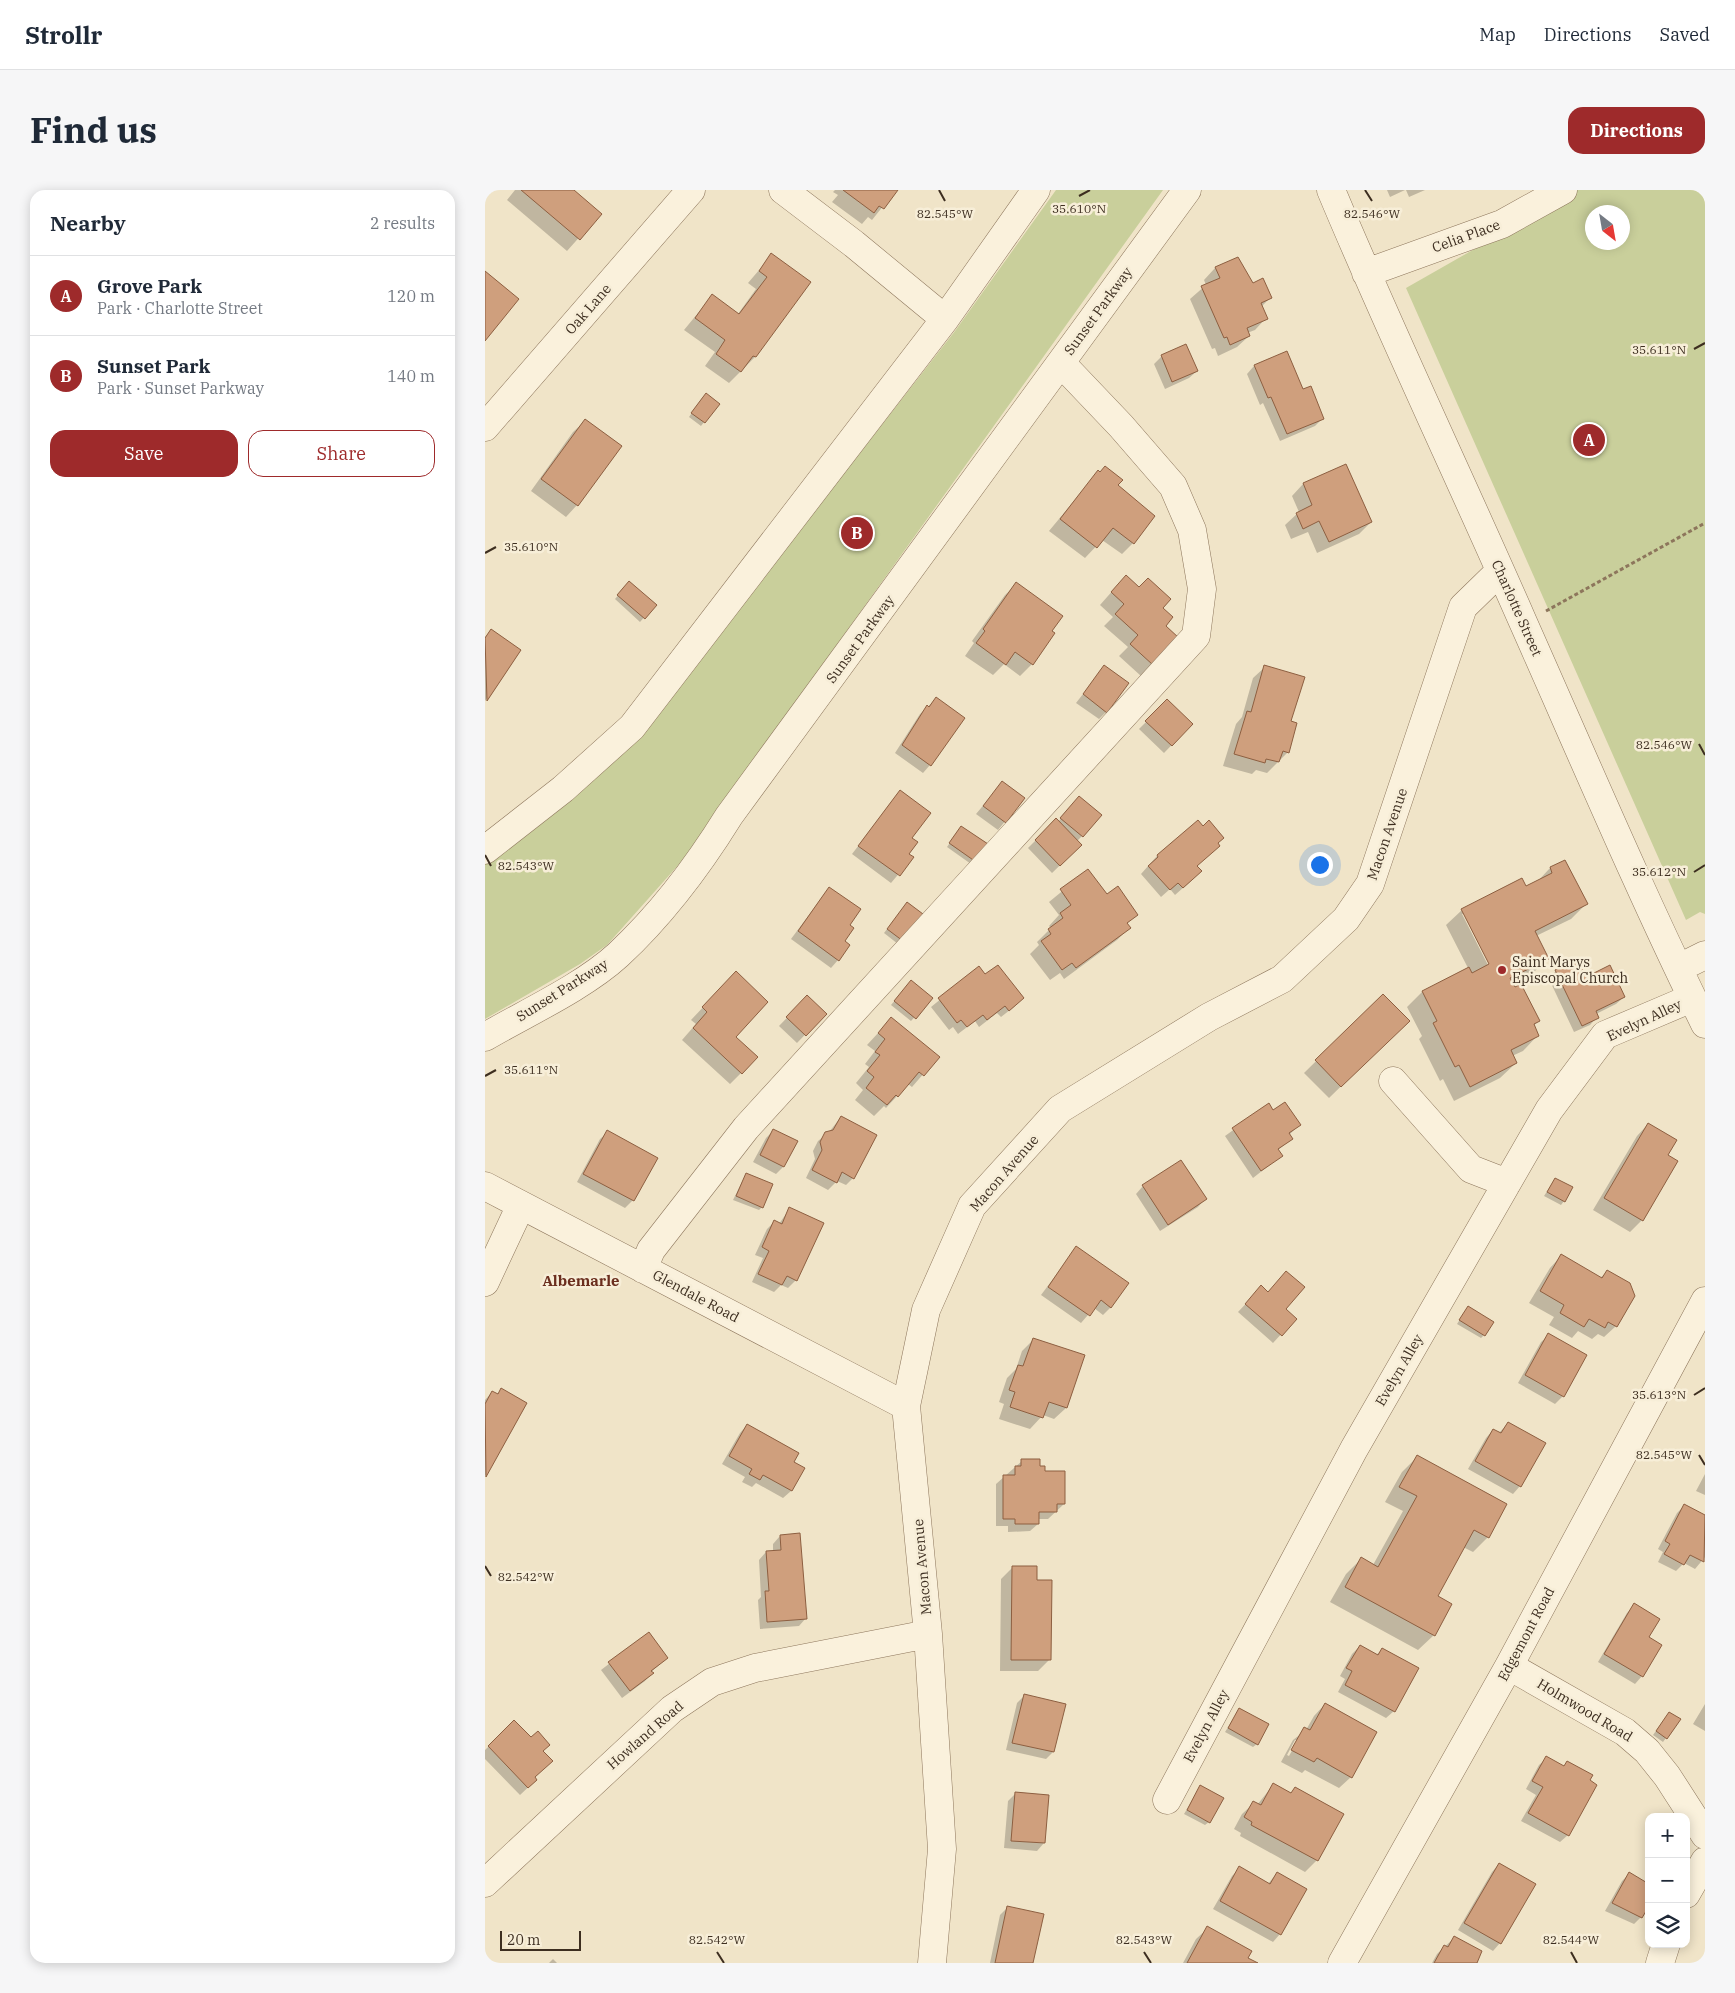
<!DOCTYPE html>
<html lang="en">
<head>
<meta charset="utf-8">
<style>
  :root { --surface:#fff; --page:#f6f6f7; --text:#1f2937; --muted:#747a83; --line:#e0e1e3; --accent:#9e2a2b }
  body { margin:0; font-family:"IBM Plex Serif",serif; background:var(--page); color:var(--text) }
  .controls { position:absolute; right:15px; bottom:15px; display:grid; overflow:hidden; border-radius:10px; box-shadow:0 2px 12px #0003 }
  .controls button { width:45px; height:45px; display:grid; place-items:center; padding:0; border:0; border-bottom:1px solid var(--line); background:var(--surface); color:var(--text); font:25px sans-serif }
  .compass { position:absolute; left:1100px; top:15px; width:45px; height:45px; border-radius:50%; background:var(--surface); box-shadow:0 2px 12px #0003; rotate:149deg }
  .scale { position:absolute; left:15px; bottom:12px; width:81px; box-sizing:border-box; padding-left:5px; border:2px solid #3d2e20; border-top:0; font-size:14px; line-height:18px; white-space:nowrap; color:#3d2e20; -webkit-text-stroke:4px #f7eed8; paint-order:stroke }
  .you { position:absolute; left:834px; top:674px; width:18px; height:18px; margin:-12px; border:4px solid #fff; border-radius:50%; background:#1a73e8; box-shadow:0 0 0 8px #1a73e833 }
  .badge { display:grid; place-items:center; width:32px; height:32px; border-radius:50%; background:var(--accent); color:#fff; font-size:16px; font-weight:700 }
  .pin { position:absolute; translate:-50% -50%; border:2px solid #fff; box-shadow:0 1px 5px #0006 }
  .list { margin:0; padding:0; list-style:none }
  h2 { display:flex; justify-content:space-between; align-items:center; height:65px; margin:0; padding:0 20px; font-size:21px }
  h2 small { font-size:16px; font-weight:400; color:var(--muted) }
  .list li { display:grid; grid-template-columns:32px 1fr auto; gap:15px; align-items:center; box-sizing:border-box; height:80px; padding:0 20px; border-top:1px solid var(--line) }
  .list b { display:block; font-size:19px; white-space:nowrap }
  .list p { margin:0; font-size:16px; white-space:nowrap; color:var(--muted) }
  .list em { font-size:16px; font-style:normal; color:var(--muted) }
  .actions { display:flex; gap:10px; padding:15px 20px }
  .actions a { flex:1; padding:11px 0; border:1px solid var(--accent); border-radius:15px; text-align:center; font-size:18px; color:var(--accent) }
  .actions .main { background:var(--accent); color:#fff }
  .icon { flex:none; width:28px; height:28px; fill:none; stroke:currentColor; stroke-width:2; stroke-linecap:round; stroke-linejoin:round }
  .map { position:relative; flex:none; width:1220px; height:1773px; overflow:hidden; border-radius:15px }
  header { display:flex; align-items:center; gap:30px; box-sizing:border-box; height:70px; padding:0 25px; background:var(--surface); border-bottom:1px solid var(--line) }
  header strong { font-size:24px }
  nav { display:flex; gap:28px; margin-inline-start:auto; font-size:18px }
  .intro { display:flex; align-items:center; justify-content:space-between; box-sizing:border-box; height:120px; padding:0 30px }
  h1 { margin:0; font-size:35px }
  .button { padding:12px 22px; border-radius:15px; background:var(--accent); color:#fff; font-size:18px; font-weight:700 }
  main { display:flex; gap:30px; padding:0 30px }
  aside { flex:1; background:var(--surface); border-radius:15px; box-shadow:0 2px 12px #0003 }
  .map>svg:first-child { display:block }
  .green { fill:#c9cf9b; fill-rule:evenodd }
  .shadow { fill:#0003; fill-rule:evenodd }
  .building { fill:#cf9f7d; stroke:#8d5f41 }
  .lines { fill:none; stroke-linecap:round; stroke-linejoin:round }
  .minor-casing { stroke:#8d765c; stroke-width:29 }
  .path { stroke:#8d765c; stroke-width:3; stroke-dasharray:4 2.5; stroke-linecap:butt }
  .minor { stroke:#faf1dc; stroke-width:28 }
  .ticks { fill:none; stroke:#3d2e20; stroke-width:2 }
  .poi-dot { fill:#9e2a2b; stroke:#f7eed8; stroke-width:2 }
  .labels { text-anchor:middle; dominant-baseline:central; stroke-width:5; stroke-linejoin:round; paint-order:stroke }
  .street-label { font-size:14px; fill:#3d2e20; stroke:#f7eed8 }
  .poi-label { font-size:14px; fill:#3d2e20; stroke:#f7eed8; text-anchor:start }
  .neighbourhood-label { font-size:15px; font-weight:bold; fill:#6b2e1e; stroke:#f7eed8 }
  .ticks-label { font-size:12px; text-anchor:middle; fill:#3d2e20; stroke:#f7eed8; stroke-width:5; stroke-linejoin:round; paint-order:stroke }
</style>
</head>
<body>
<header>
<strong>Strollr</strong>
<nav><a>Map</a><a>Directions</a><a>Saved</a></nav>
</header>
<div class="intro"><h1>Find us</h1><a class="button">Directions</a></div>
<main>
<aside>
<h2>Nearby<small>2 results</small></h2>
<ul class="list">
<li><span class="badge">A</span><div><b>Grove Park</b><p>Park · Charlotte Street</p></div><em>120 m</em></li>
<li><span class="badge">B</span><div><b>Sunset Park</b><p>Park · Sunset Parkway</p></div><em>140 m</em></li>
</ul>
<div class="actions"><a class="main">Save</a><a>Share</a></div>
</aside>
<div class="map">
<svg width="1220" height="1773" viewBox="0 0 1220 1773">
  <rect width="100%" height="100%" fill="#f0e4c8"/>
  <path class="green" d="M571 0H678L196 672 122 755 95 774 0 829V673L155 545 470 141Z
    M1093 0H1220V724L1215 722 1201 730 921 98ZM1108 22H1138V52H1108Z"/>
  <path class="shadow" d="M30 0H87L115 24 82 61 22 10Z
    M350 0H411L387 30 383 27 377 34 347 12 353 5 348 2Z
    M902 0H920L905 7Z
    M921 0H940L924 7Z
    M287 65 270 167 244 193 220 176 230 162 199 140 227 106 253 124 271 99 263 93Z
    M753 68 767 94 785 108 776 117 781 128 770 140 762 143 764 146 752 157 733 166 730 158 727 159 705 109 721 95 719 90 730 78Z
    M701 156 712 181 704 188 680 199 669 174 676 167Z
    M769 176 817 200 838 228 830 236 795 251 778 213 775 215 762 184Z
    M217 208 233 214 216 236 204 227Z
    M100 231 92 315 81 327 46 301 88 242Z
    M861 275 886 332 874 344 832 363 823 342 806 349 800 335 814 322 807 306 818 294Z
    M613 282 632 296 648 353 637 364 617 350 600 368 564 341Z
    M532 394 565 441 547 474 535 486 519 474 508 485 480 466 489 453 487 451 520 405Z
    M141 396 170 415 155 432 130 409Z
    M630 398 654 399 676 418 679 436 692 448 656 486 634 466 643 457 619 436 628 427 615 415Z
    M7 441 35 460 0 511V447Z
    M619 477 621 522 614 529 591 513Z
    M780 477 805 532 803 562 782 583 771 580 767 584 738 576 751 534 757 527 768 488Z
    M451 509 445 575 438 583 410 563 435 524Z
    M682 511 707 534 679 563 654 539Z
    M517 593 538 609 513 640 491 624Z
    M415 602 425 648 422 664 427 668 406 693 367 664Z
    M587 615 597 646 592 651 596 655 567 683 543 658 571 630 573 632Z
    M712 632 711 676 708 689 690 705 685 699 676 707 656 684 672 666Z
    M473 641 501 655 486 674 462 657Z
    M1080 671 1101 714 1086 729 1051 746 1063 768 1047 784 1027 794 1054 831 1048 836 1053 845 1038 861 1027 866 1031 873 1015 888 969 911 958 889 955 891 934 849 937 846 922 817 937 802 983 778 961 735 977 720 1040 698 1052 692 1065 678ZM977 724H980L1008 780 1006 781Z
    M603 680 622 706 651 724 641 735 644 738 632 750 579 789 575 783 565 790 545 764 554 755 552 752 566 738 564 736 574 725 564 712Z
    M344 698 363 735 353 770 346 778 306 749Z
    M419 717 436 724 413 754 399 743Z
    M494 778 530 816 516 827 512 823 494 837 490 831 473 844 468 837 464 840 446 817Z
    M1071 781 1100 789 1139 807 1131 814 1111 824 1112 827 1105 835 1089 842 1064 789Z
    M240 794 256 883 245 894 197 850 211 834 206 830Z
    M423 795 447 808 426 831 406 815Z
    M898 805 923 831 844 908 819 883Z
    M322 807 340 824 312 853 294 836Z
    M406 829 453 867 427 897 423 894 401 918 399 916 389 926 370 910 378 900 371 893 384 877 380 874 390 861 382 855Z
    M783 915 788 922 814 935 804 945 806 949 792 961 796 966 768 988 740 946Z
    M356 927 368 988 361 995 352 991 343 1000 321 988 330 969 328 961 333 951 344 942Z
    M1163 934 1181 965 1157 1030 1145 1042 1108 1020 1152 946Z
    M289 940 298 977 291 984 268 972 281 948Z
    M123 942 171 968 148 1010 140 1018 92 992 115 949Z
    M261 984 277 1017 274 1020 248 1010Z
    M1070 989 1079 1011 1076 1015 1059 1006Z
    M658 996 720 1009 713 1017 675 1041 651 1004Z
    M305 1018 311 1090 303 1098 296 1095 289 1102 267 1092 278 1068 270 1065 282 1039 289 1032 294 1034Z
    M592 1057 626 1117 618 1125 609 1118 596 1133 556 1105Z
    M1076 1066 1115 1088 1122 1082 1131 1136 1119 1147 1113 1144 1107 1149 1093 1141 1087 1148 1064 1135 1069 1127 1044 1113 1065 1078Z
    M769 1105 799 1120 810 1129 788 1153 753 1122Z
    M983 1117 999 1145 996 1148 972 1134Z
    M1064 1145 1078 1206 1070 1214 1033 1193 1056 1152Z
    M549 1149 599 1166 581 1218 569 1229 558 1225 545 1239 514 1229 519 1214 514 1212 522 1188 531 1179 537 1161Z
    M16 1200 41 1214 0 1286V1210L7 1202 11 1205Z
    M1023 1233 1035 1296 1028 1304 983 1279 1001 1248 1008 1240 1014 1243Z
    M262 1235 318 1279 306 1301 298 1308 271 1293 267 1297 257 1292 260 1287 237 1274 255 1243Z
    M932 1267 1003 1347 988 1362 978 1357 951 1406 949 1445 933 1460 845 1412 861 1384 876 1369 888 1375 918 1321 900 1312 917 1282Z
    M537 1271 554 1277 579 1314 563 1329H553V1334L545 1341 523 1342V1336H511V1294Z
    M1220 1284V1305L1211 1301Z
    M1199 1316 1220 1326V1367L1210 1379 1199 1373 1191 1381 1173 1372 1178 1362 1173 1359 1192 1323Z
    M295 1346 321 1428 314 1436 275 1439 273 1410 276 1407 274 1370 281 1362H288V1354Z
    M527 1378 551 1392 565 1469 553 1481H515L516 1389Z
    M1150 1415 1162 1448 1157 1486 1150 1494 1113 1472 1142 1423Z
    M164 1443 182 1468 166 1482 167 1483 160 1491 137 1508 116 1480Z
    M875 1456 891 1465 898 1459 909 1521 901 1528 853 1502 860 1489 855 1486 867 1464Z
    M540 1505 568 1562 561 1569 521 1560 532 1513Z
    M840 1514 866 1587 854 1598 820 1580 817 1583 796 1572 808 1550 821 1540 829 1526ZM810 1550H813L804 1566 802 1565Z
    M1220 1514V1541L1208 1534Z
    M755 1519 772 1554 768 1557 740 1542Z
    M1181 1527 1194 1530 1178 1552 1168 1545Z
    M29 1532 57 1561 49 1587 51 1590 35 1605 0 1569V1560Z
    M1062 1568 1083 1645 1075 1652 1036 1631 1051 1605 1041 1599 1054 1575Z
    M789 1594 805 1604 810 1599 857 1625 832 1670 820 1682 755 1646 756 1643 749 1639 757 1624 769 1613 772 1615Z
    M716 1596 724 1632 720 1635 699 1624Z
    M530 1604 559 1653 552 1661 519 1658 523 1611Z
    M1014 1674 1015 1753 1008 1761 973 1740 1007 1682Z
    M755 1678 783 1694 792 1683 795 1744 788 1752 728 1719 747 1686Z
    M1144 1684 1156 1727 1149 1734 1120 1721 1137 1691Z
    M523 1717 547 1773H505L515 1725Z
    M723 1738 762 1768 771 1773H698L711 1749Z
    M970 1747 989 1773H947L952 1764Z
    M68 1769 72 1773H64Z"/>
  <path class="building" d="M36 0H89L117 24 95 50Z
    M358 0H413L399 19 394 16 389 23Z
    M286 63 326 92 271 167 268 166 256 182 231 164 240 150 210 128 227 104 254 124 282 87 274 81Z
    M753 67 768 93 778 88 787 108 776 113 783 129 762 138 765 146 745 155 742 147 739 148 716 96 735 88 730 77Z
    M0 81 34 109 0 151Z
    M701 154 713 181 687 192 676 165Z
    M802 161 818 199 826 196 839 229 802 244 786 207 783 208 769 175Z
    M221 203 235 214 220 233 206 223Z
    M100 229 137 256 93 316 56 289Z
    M861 274 887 332 844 352 834 331 818 339 811 323 827 315 818 293Z
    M620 276 638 290 633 295 670 326 649 354 628 338 612 358 575 329 613 280 615 282Z
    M641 385 654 397 663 388 686 409 678 418 688 427 681 436 694 448 668 475 645 454 653 445 630 424 639 414 626 402Z
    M144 391 172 415 160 429 132 405Z
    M531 392 578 426 567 441 570 443 548 475 530 462 521 475 491 453 500 441 498 439Z
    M6 439 36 460 2 511 0 448Z
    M619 475 644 493 622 523 598 504Z
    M779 475 820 487 806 531 812 533 804 563 798 561 794 572 781 569 780 573 749 564 762 521 766 522Z
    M451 507 480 528 446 576 417 555 442 515 444 517Z
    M682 509 708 534 687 556 660 531Z
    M517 591 540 608 521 633 498 616Z
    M415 600 446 623 427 648 433 652 424 664 429 667 415 686 373 656Z
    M594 606 617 625 598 647 575 628Z
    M571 628 597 655 575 676 550 650Z
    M713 630 718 636 724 630 739 648 733 653 735 656 712 676 717 681 698 698 693 693 685 700 663 676 673 667 672 665Z
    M476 636 503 654 491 672 464 653Z
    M1080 670 1103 714 1050 741 1064 769 1025 788 1030 797 1036 794 1055 831 1049 834 1054 846 1026 860 1032 873 985 897 974 875 970 877 948 833 952 831 937 801 984 777 987 783 1004 774 976 719 1037 688 1041 696 1067 683 1065 677Z
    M603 679 622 704 633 696 653 725 642 733 646 738 591 778 587 773 577 780 556 751 566 744 563 739 578 728 575 723 586 715 575 699Z
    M344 697 376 719 365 735 369 738 360 751 365 755 354 771 313 741Z
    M422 712 438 724 418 751 402 739Z
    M1092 770 1101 787 1125 775 1140 807 1111 821 1114 828 1097 836 1070 780Z
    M513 775 539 808 524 821 520 816 502 830 498 825 482 837 476 830 472 833 453 808 494 776 500 784Z
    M251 781 283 812 251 847 273 867 257 884 208 838 222 822 217 817Z
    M426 790 448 808 431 829 409 811Z
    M898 804 925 831 856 897 830 870Z
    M322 805 342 824 321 846 301 827Z
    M406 827 455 867 439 886 434 882 413 907 411 905 402 915 381 898 389 887 382 881 395 865 390 862 400 849 393 843Z
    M800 912 816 935 804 943 808 949 793 959 798 966 776 981 747 938 784 913 788 920Z
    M356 926 392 945 369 989 357 982 352 993 327 980 337 960 335 952 340 942 348 940Z
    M1163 933 1192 950 1183 965 1193 971 1158 1031 1119 1008Z
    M288 939 313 951 299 977 275 965Z
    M122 940 173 968 149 1011 98 984Z
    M696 970 722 1009 683 1035 657 995Z
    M261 983 288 994 278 1018 251 1006Z
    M1070 988 1088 997 1080 1012 1062 1002Z
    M304 1017 339 1033 312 1091 302 1086 297 1095 273 1084 284 1061 277 1057 289 1030 297 1034Z
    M591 1056 644 1093 626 1118 616 1110 605 1126 563 1097Z
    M1076 1064 1117 1088 1122 1080 1145 1093 1150 1106 1132 1137 1123 1132 1120 1138 1104 1129 1099 1137 1075 1123 1079 1115 1055 1101Z
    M801 1081 820 1097 801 1119 812 1129 797 1146 760 1114 776 1095 783 1102Z
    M983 1116 1009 1132 1000 1146 974 1130Z
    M1063 1143 1102 1165 1079 1207 1040 1185Z
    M548 1148 600 1165 582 1218 564 1212 558 1228 525 1217 530 1202 524 1200 533 1175 538 1176Z
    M16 1198 42 1213 1 1287 0 1214 7 1201 13 1204Z
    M1023 1232 1061 1253 1036 1297 990 1271 1008 1239 1016 1243Z
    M262 1234 314 1263 309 1272 320 1278 307 1301 278 1285 275 1290 264 1284 267 1279 244 1266Z
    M932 1265 1022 1314 1004 1348 989 1340 953 1406 967 1414 950 1446 860 1397 876 1367 893 1377 932 1306 914 1297Z
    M536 1269H555V1276H560V1281H580V1314H572V1322H554V1334H530V1329H518V1285H530V1276H536Z
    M1199 1314 1220 1325 1219 1372 1205 1365 1199 1375 1179 1364 1185 1354 1180 1351Z
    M315 1343 322 1429 282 1432 280 1401H284L281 1361 296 1360 295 1345Z
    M527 1376H552V1390H567L566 1470H526Z
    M1149 1413 1175 1429 1164 1447 1177 1455 1158 1487 1119 1464Z
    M164 1442 183 1468 166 1481 169 1483 145 1501 123 1472Z
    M875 1455 893 1465 897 1458 934 1478 910 1522 860 1495 867 1481 861 1478Z
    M539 1504 581 1514 569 1562 527 1553Z
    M840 1513 892 1542 867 1588 832 1568 829 1572 806 1560 819 1537 825 1540Z
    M754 1518 784 1534 773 1555 743 1538Z
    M1184 1522 1196 1529 1182 1549 1171 1541Z
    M29 1530 46 1547 53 1541 65 1555 58 1561 68 1571 50 1587 52 1590 43 1598 3 1556Z
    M1061 1566 1079 1576 1082 1571 1108 1585 1105 1590 1112 1595 1084 1646 1043 1623 1058 1597 1047 1591Z
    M788 1593 806 1603 810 1597 859 1624 833 1671 766 1635 767 1632 759 1627 768 1611 776 1615Z
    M715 1595 739 1608 725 1633 702 1620Z
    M530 1602 564 1605 560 1653 526 1651Z
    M1014 1673 1051 1694 1016 1754 979 1733Z
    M754 1676 785 1694 792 1682 822 1699 796 1745 735 1711Z
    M1144 1682 1164 1694V1716L1157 1728 1127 1713Z
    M522 1716 559 1724 548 1773H510Z
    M722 1736 767 1761 763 1768 773 1773H702Z
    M969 1746 997 1761 992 1773H949L959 1755 963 1757Z"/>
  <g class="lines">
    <defs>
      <path id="minor" d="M298 0 369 54 460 129
        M846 0C907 146 975 288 1038 432 1098 567 1155 702 1220 834
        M881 83 1017 34 1078 0
        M0 237 206 0
        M0 660 78 599 147 537 460 129 551 0
        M1194 778 1220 765
        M0 847C41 823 98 797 133 765 176 725 213 676 244 626L702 0
        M908 891 986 979 1022 993
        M0 996 421 1216
        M158 1079 166 1060 261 938 711 446 717 399 707 340 688 296 636 236 576 173
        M0 1092 36 1015
        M1024 1476 1140 1542 1162 1561 1182 1586 1220 1645
        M682 1610 869 1259 1064 920 1120 845 1207 808
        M0 1693 187 1519 227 1492 270 1478 443 1444
        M1201 1704 1220 1671
        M447 1773 457 1659 443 1444 421 1216 441 1120 487 1016 575 919 724 827 797 789 861 729 885 694 978 417 1015 381
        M857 1773 1024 1476 1220 1111
        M1175 1773 1181 1754"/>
    </defs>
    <use href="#minor" class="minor-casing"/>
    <path class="path" d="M1061 421 1220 333"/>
    <use href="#minor" class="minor"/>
  </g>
  <path class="ticks" d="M454 0 460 11M880 0 887 11M594 6 605 0M1209 159 1220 153M0 363 11 357M1214 554 1220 565M0 665 6 676M1209 682 1220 675M0 886 11 880M1209 1205 1220 1198M1214 1265 1220 1275M0 1376 6 1386M232 1762 239 1773M659 1762 666 1773M1086 1762 1092 1773"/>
  <circle class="poi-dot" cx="1017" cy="780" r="5"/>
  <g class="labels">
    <g class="street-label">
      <text transform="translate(981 46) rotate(-20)">Celia Place</text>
      <text transform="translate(103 119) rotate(-49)">Oak Lane</text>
      <text transform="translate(613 121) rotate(-54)">Sunset Parkway</text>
      <text transform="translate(1032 418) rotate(66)">Charlotte Street</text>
      <text transform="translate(375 449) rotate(-54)">Sunset Parkway</text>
      <text transform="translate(902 644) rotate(-71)">Macon Avenue</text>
      <text transform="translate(77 800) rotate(-32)">Sunset Parkway</text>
      <text transform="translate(1159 830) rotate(-25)">Evelyn Alley</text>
      <text transform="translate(519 983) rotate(-49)">Macon Avenue</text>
      <text transform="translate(211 1106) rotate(28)">Glendale Road</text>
      <text transform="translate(914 1180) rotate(-60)">Evelyn Alley</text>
      <text transform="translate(437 1377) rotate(-95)">Macon Avenue</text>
      <text transform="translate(1041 1444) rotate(-62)">Edgemont Road</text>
      <text transform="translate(1100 1520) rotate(31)">Holmwood Road</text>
      <text transform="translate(721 1536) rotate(-62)">Evelyn Alley</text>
      <text transform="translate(160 1545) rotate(-41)">Howland Road</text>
    </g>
    <g class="poi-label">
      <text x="1027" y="772">Saint Marys<tspan x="1027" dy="16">Episcopal Church</tspan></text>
    </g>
    <g class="neighbourhood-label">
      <text x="96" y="1090">Albemarle</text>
    </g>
  </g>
  <g class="ticks-label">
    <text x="594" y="23">35.610°N</text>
    <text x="460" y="28">82.545°W</text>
    <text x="887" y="28">82.546°W</text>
    <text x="1174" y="164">35.611°N</text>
    <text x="46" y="361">35.610°N</text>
    <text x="1179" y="559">82.546°W</text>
    <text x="41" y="680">82.543°W</text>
    <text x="1174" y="686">35.612°N</text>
    <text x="46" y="884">35.611°N</text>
    <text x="1174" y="1209">35.613°N</text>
    <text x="1179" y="1269">82.545°W</text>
    <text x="41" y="1391">82.542°W</text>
    <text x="232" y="1754">82.542°W</text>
    <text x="659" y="1754">82.543°W</text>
    <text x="1086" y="1754">82.544°W</text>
  </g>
</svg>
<div class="controls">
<button>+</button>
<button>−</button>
<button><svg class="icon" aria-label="layers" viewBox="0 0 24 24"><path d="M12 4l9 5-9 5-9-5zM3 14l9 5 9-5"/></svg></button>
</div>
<svg class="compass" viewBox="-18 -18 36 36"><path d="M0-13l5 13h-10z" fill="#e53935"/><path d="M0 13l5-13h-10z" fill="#747a83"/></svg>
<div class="scale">20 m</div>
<div class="you"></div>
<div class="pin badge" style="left:1104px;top:250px">A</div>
<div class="pin badge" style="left:372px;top:343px">B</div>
</div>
</main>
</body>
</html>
